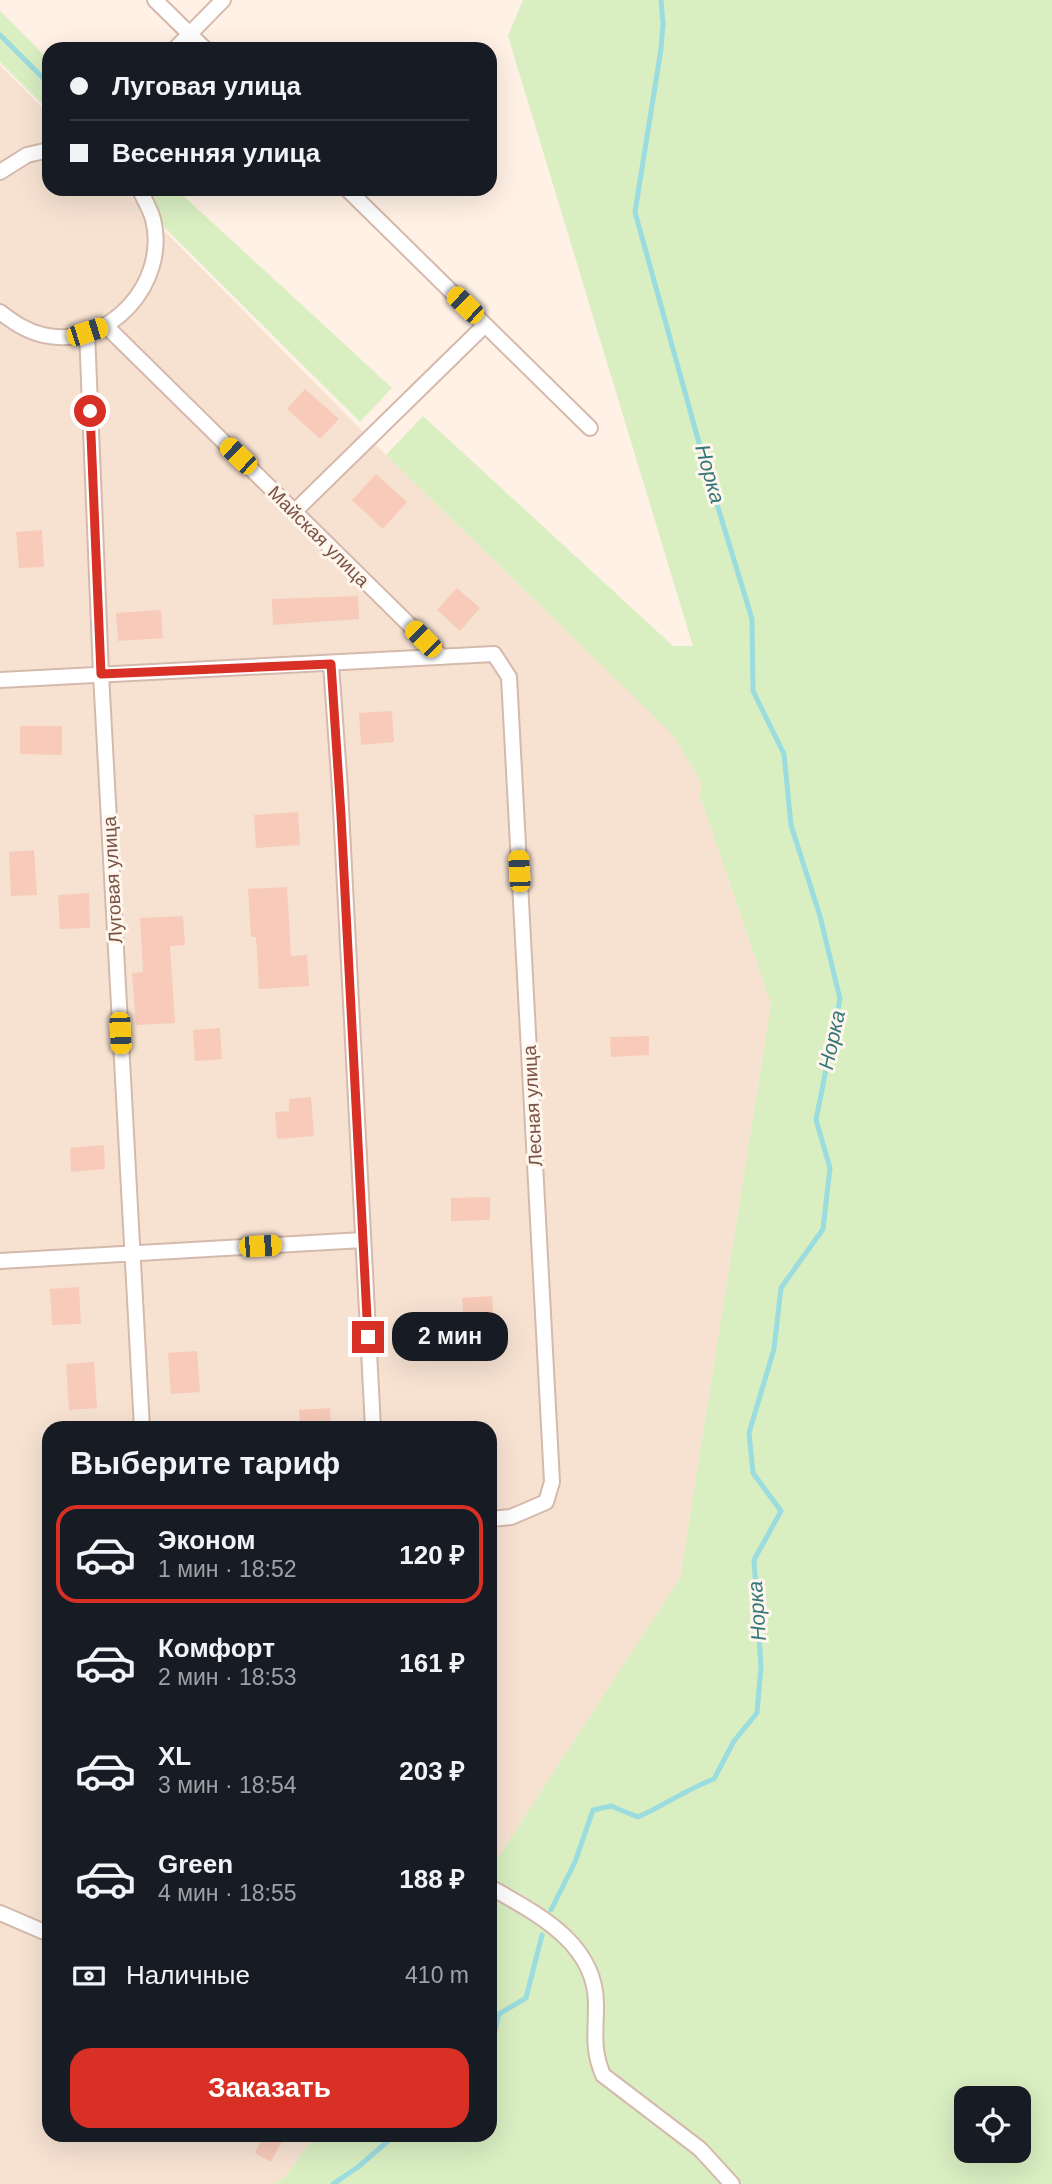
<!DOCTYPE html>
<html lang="ru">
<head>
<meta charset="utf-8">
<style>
  :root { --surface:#171b24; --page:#20242c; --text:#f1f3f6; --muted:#9ea1a6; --line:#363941; --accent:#d93025 }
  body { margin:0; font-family:Helvetica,sans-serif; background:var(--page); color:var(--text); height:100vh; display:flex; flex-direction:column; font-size:26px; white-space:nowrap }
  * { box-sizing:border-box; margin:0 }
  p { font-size:23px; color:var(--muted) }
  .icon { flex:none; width:38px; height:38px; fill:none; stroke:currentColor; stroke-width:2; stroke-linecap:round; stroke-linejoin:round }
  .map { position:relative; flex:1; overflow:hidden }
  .details { position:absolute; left:42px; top:1421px; width:455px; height:721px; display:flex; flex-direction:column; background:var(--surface); border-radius:21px; box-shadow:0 7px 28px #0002 }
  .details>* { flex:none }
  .hud { position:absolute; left:42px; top:42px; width:455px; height:154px; border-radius:21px; box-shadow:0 7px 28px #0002; display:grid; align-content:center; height:154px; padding:0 28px; background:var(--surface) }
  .controls { position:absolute; left:954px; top:2086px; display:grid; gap:14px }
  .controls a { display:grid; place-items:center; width:77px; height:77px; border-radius:14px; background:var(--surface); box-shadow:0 7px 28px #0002; font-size:35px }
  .end { position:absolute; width:32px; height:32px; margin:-16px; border:9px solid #d93025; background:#fff; box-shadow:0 0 0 4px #fff }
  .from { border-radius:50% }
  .bubble { position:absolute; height:49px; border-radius:21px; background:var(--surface); box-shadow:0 7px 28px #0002; font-size:23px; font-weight:700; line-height:49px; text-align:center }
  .car { position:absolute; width:21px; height:42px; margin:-21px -10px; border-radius:9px; box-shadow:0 0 5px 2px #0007; background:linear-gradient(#f5c518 24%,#345 0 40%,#f5c518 0 76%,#345 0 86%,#f5c518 0) }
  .hud b { display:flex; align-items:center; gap:24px; height:66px; font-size:26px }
  .hud b+b { border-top:2px solid var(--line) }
  .hud i { width:18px; height:18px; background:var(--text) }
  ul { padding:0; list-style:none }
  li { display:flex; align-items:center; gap:21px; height:98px; margin:0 14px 10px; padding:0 14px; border:4px solid transparent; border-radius:21px }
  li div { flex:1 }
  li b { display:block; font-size:26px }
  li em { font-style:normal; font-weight:700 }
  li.current { border-color:var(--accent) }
  li>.icon { width:63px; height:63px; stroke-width:1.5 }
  h2 { padding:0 28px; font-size:32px; line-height:84px }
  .pay { display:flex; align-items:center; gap:18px; height:77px; padding:0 28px; font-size:26px }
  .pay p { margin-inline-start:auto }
  .cta { display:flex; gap:14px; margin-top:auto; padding:14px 28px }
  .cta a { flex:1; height:80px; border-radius:21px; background:var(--accent); color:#fff; font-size:28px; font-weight:700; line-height:80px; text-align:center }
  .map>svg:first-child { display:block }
</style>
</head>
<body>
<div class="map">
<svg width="1052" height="2184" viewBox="0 0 1052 2184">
  <rect width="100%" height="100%" fill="#fff1e5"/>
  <path fill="#f7e2d2" d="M0,65l49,49v75h74l263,266 288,281 27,47 -1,13 71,208 -91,574 -190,292v-442h-441v707h266l-30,42 -12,7h-273z"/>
  <path fill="#d9eec1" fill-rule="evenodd" d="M523,0h529v2184h-779l12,-7 30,-42h175v-265l190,-292 91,-574 -71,-208 1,-13 -27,-47 -288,-281 37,-39 250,230h20l-185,-610zM966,2098h52v53h-52z
    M0,11l49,49v51l-49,-49z
    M148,189h28l216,199 -32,34 -195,-194z"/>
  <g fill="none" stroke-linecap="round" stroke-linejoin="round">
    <path stroke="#9bdcde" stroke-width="5" d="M0,35l49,49
      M551,1910l24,-48 18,-52 18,-4 27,11c27,-12 49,-28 76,-38l20,-38 23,-28 4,-46 -7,-107 27,-49 -28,-38 -4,-40 25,-84 7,-61 42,-59 7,-61 -14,-48 24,-121 -20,-83 -29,-91 -7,-71 -31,-63 -1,-72 -46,-151 -71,-256 26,-163 2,-25 -2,-24
      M490,2053l9,-39 27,-16 16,-63
      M333,2184l25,-17 37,-32"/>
  </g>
  <path fill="#f7cab9" d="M305,389l34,30 -19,20 -33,-30z
    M376,474l31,28 -24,27 -31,-29z
    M42,530l2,37 -25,1 -3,-36z
    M457,588l23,20 -20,23 -23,-21z
    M358,596l1,23 -86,6 -1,-26z
    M161,610l2,28 -45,3 -2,-28z
    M392,711l2,31 -33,3 -2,-32z
    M20,726h42v29l-42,-1z
    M298,812l2,33 -44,3 -2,-33z
    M34,850l3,45 -26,1 -2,-44z
    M287,887l4,69 16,-1 2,31 -50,3 -3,-52h-5l-3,-48z
    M89,893l1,35 -30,1 -2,-34z
    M183,916l2,29 -15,1 5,77 -39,2 -4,-52 11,-1 -3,-54z
    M220,1028l2,31 -27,2 -2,-31z
    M649,1036v19l-38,2 -1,-20z
    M311,1097l3,39 -37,3 -2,-27 14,-1v-12z
    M104,1145l1,24 -34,3 -1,-24z
    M490,1197v23l-39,1v-23z
    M79,1287l2,37 -29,1 -2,-36z
    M492,1296l2,37 -29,1 -3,-36z
    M197,1351l3,41 -29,2 -3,-41z
    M94,1362l3,46 -28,2 -3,-46z
    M330,1408l1,20h-31l-1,-18z
    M264,2135h21l-14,27 -16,-9z"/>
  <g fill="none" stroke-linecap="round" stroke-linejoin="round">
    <g stroke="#d5b9ac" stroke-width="18">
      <path id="street" d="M155,0l50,49
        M175,49l48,-49
        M0,172l27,-17 22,-5
        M347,189l243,239
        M0,312c13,10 26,19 43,23 66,15 126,-52 110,-116 -3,-10 -9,-21 -14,-30
        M106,326l336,331
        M87,332l14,342 41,754
        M294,512l191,-187
        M331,664l9,126 33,638
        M0,680l494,-26 15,23 43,805 -6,20 -35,15 -21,2
        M0,1261l363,-21
        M490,1887c47,27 107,56 106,119 0,27 -4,43 7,69l97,74 32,35
        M0,1913l49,21"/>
    </g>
    <use href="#street" stroke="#fff" stroke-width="14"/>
  </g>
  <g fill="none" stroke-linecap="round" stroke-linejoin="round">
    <path stroke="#d93025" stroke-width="9" d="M90,411l11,263 230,-10 10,151 27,522"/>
  </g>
  <g text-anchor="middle" stroke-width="6" stroke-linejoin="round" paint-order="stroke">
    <g font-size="19" fill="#7b5346" stroke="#fff6ed">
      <text transform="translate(319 536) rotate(45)" y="7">Майская улица</text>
      <text transform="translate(112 880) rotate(-93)" y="7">Луговая улица</text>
      <text transform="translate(532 1106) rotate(-93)" y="7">Лесная улица</text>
    </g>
    <g font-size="21" font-style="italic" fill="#35777a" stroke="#fff6ed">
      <text transform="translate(710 474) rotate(74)" y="7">Норка</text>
      <text transform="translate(832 1040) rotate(-78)" y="7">Норка</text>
      <text transform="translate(757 1611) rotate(-94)" y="7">Норка</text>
    </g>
  </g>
</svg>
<div class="controls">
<a><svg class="icon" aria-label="locate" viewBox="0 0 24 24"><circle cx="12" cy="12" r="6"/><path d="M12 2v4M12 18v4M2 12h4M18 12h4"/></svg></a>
</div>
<i class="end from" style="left:90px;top:411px"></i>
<i class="end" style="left:368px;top:1337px"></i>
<div class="bubble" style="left:392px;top:1312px;width:116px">2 мин</div>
<i class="car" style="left:465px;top:305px;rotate:314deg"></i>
<i class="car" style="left:87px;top:332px;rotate:72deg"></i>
<i class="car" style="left:238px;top:456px;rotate:314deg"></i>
<i class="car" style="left:423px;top:639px;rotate:315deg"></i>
<i class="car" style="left:519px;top:871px;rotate:357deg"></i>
<i class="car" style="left:120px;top:1033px;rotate:177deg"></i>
<i class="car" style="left:260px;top:1246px;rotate:86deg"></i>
<div class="hud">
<b><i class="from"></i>Луговая улица</b>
<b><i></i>Весенняя улица</b>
</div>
<section class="details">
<h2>Выберите тариф</h2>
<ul>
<li class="current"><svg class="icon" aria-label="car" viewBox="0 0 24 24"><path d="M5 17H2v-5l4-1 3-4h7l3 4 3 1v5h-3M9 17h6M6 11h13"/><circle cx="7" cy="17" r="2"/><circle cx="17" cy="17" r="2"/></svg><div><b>Эконом</b><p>1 мин · 18:52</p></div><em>120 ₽</em></li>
<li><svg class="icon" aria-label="car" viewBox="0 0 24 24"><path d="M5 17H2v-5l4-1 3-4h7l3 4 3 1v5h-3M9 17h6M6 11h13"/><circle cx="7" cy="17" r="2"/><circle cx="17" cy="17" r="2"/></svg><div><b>Комфорт</b><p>2 мин · 18:53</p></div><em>161 ₽</em></li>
<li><svg class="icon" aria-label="car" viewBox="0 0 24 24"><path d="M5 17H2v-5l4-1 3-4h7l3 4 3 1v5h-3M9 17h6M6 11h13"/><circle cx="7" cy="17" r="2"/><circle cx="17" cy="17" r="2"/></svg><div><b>XL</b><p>3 мин · 18:54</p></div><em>203 ₽</em></li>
<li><svg class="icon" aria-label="car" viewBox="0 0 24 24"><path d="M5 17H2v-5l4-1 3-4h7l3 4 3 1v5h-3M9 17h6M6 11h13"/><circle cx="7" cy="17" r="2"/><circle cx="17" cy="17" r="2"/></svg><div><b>Green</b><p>4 мин · 18:55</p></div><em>188 ₽</em></li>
</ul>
<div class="pay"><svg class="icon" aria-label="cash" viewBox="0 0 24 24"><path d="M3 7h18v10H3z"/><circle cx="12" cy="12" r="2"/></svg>Наличные<p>410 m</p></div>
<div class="cta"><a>Заказать</a></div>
</section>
</div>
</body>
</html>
